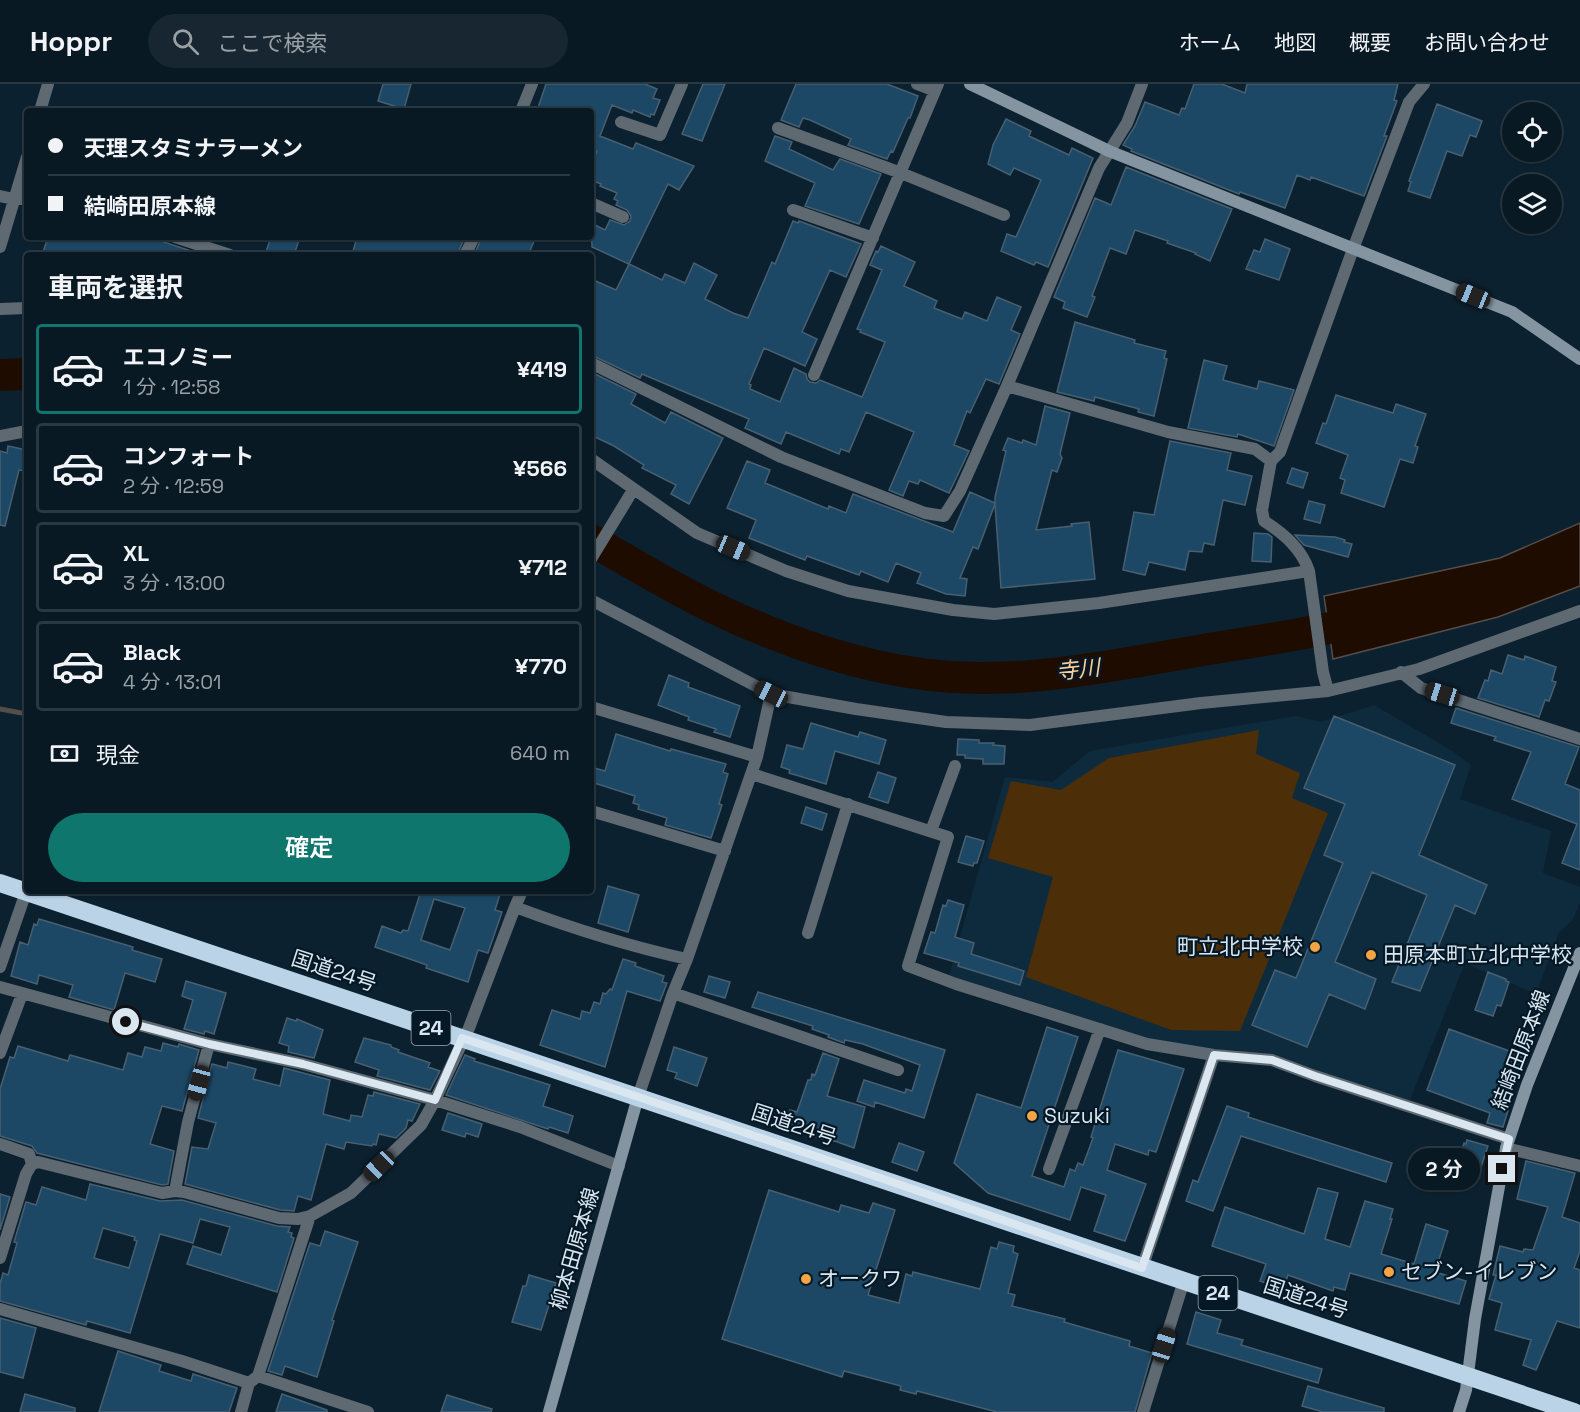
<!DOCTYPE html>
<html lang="ja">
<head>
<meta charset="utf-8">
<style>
  :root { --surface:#091923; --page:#172630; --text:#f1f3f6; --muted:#99a0a6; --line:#293841; --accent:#0f766e }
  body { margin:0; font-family:"Space Grotesk","Noto Sans JP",sans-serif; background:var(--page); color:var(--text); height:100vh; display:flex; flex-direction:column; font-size:22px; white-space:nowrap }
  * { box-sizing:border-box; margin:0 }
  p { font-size:20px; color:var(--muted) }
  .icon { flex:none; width:33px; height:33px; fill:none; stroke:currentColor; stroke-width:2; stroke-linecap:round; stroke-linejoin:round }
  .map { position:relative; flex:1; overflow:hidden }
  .sheet { position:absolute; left:24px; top:168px; width:570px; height:642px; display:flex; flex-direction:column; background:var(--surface); border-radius:6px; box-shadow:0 2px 4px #0004,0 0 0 2px var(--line) }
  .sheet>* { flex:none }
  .hud { position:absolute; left:24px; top:24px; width:570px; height:132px; border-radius:6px; box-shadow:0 2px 4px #0004,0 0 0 2px var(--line); display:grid; align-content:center; height:132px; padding:0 24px; background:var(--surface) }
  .controls { position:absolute; left:1502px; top:18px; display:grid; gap:12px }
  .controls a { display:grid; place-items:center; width:60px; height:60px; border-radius:50%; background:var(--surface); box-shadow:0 2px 4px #0004,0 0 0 2px var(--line); font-size:30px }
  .end { position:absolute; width:27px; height:27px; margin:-14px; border:8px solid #dae6f0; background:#111; box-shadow:0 0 0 3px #111 }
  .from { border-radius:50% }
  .bubble { position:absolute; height:42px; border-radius:21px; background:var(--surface); box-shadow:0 2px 4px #0004,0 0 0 2px var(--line); font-size:20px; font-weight:600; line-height:42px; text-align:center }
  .car { position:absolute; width:18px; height:36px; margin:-18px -9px; border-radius:8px; box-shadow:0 0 4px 2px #0007; background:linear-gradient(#222 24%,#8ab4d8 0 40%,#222 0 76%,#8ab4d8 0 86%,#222 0) }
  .hud b { display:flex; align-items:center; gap:21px; height:57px; font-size:22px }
  .hud b+b { border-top:2px solid var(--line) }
  .hud i { width:15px; height:15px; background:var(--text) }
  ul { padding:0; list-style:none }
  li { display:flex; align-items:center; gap:18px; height:90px; margin:0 12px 9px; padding:0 12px; border:3px solid var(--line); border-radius:6px }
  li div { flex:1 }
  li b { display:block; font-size:22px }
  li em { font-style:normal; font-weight:600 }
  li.current { border-color:var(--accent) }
  li>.icon { width:54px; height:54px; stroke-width:1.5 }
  h2 { padding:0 24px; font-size:27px; line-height:72px }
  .pay { display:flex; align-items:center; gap:15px; height:66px; padding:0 24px; font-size:22px }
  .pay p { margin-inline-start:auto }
  .cta { display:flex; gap:12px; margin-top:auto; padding:12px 24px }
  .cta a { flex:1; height:69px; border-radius:36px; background:var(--accent); color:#fff; font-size:24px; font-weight:600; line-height:69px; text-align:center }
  header { display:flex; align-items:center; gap:36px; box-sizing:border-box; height:84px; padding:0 30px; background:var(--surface); border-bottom:2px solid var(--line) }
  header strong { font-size:28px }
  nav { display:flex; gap:33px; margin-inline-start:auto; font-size:21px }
  .search { width:420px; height:54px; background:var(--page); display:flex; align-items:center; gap:15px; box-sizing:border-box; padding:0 21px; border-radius:33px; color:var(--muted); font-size:22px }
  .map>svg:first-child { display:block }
</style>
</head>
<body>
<header>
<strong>Hoppr</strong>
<div class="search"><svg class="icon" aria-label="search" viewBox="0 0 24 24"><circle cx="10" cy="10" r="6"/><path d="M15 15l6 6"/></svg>ここで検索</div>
<nav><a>ホーム</a><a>地図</a><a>概要</a><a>お問い合わせ</a></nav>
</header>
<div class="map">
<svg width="1580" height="1328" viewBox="0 0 1580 1328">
  <rect width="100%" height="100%" fill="#0c212f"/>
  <path fill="#0e2b3d" d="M1374,621l80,47 17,13 -11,34 91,32 -8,42 37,14v16l-8,18 -13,11 -23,62 -71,-31 -56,139 -105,-33 -69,-19 -68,-5 -135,-44 -83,-25 56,-199 48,5 37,-31 206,-35 25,6z"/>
  <path fill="#4c2e09" d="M1259,646l-3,24 44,19 -8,25 36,15 -88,218 -69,-1 -145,-53 27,-100 -65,-19 23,-77 50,9 48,-32z"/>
  <path fill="#1e0c00" stroke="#564d48" stroke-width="1.5" d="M1580,439v63l-82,31 -165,42 -9,-63 176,-38z"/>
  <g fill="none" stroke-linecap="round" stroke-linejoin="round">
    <path stroke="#564d48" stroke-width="5" d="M0,625l27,5"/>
    <path stroke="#1e0c00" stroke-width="32" d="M0,291l27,-1
      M591,456c41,23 81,48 123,68 84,40 176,71 270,70 68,0 136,-14 202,-25 60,-11 125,-18 183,-35"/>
  </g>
  <path fill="#1c4866" stroke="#485f70" stroke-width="1.5" fill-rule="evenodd" d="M383,0h28l-7,25 -26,-8z
    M546,0h99l12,5 -4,9 7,2 -6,15 -3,-1 -1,3 -17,-7 -1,3 -20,-8 -12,31 33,13 3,-6 58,23 -15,24 -11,-6 -39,80 33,16 3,-6 20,9 9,-20 23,12 -12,24 28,14 15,5 24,-56 3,2 18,-43 5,2 1,-2 62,23 -15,33 -16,-7 -28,62 15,7 -12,27 -41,-18 -15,36 2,1 -1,4 30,13 14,-34 12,6 1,5 3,3 6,1 4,-3 42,17 23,-55 -25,-10 1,-2 -4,-1 25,-59 -12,-5 6,-14 2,1 3,-6 34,16 -11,24 33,15 -3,7 28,11 3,-7 22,9 10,-24 24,10 -10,23 9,4 -21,50 -13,-5 -16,34 -3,-2 -13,34 15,6 -20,42 -29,-13 -2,4 -9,-3 -6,15 -14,-6 25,-58 -48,-20 -17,40 -8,-3 -2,5 -53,-22 -5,12 -36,-16 4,-9 -107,-45 -2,4 -49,-23v-76l25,11 13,-26 -37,-17 -1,-24 14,7 5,-10 14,5 6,-4 1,-5 -4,-6 -11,-5 2,-4 -4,-2 3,-6 -17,-7 1,-2 -10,-4v-14l6,-15 -2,-1 -4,6v-45h-54z
    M703,0h22l-23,57 -20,-7z
    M796,0h91l31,12 -8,22h-2l-15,34 -2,-1 -4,8 -39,-14 3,-6 -41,-19 -7,-2 -4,9 -18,-7z
    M1194,0h28l23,9 2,-9h151l-4,16 3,1 -13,35h3l-23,60 -53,-19 -1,3 -13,-5 -12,33 -45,-16 -1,2 -108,-43 1,-2 -9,-4 12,-19 10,-24 34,13 3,-7 3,1z
    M1437,20l45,17 -6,16 -6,-2 -8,21 -15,-5 -17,47 -22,-7 3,-9 -2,-1z
    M1006,35l25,12 -2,5 40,19 3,-7 21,10 -45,109 -12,-5 -2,3 -33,-14 6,-17 9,3 25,-57 -27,-12 -4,7 -22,-11 5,-19z
    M775,52l17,6 -3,7 44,21 7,-11 41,15 -22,50 -54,-18 10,-23 -50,-22z
    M1126,83l106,42 -22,52 -15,-7 1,-1 -29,-10 1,-2 -33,-11 -9,24 -16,-6 -18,48 3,1 -8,20 -24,-9 2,-6 -11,-5 41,-99 16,7z
    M48,153h101l45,15v3h-152z
    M271,153h29l-6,18h-29z
    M357,153h108l-8,18h-105z
    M482,153h54l-8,18h-54z
    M1265,155l25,10 -11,31 -33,-11 8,-19 6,2z
    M1075,238l60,18 -1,3 32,8 -2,7 3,1 -13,57 -16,-4 1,-3 -44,-12 -1,4 -37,-9z
    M1204,276l23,6 -4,14 34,9 2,-8 35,9 -20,56 -36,-12 -1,3 -49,-9z
    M591,288l45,22 -5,10 34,19 6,-11 52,26 -34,66 -18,-10 5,-9 -34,-17 2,-3 -30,-19 -23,-11z
    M1336,311l57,18 3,-9 30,10 -11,32 3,1 -5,16 -13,-4 -16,48 -43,-14 4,-13 -5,-2 8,-23 -32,-12 7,-20 3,1z
    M1045,322l25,7 -10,41 2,4 -5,14 -5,-2 -16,60 36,-4 -1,-2 18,-2 6,57 -94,9 -6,-84 -17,45 -5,-2 -13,31 7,1 -2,17 -19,-2 -29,-11 4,-10 -25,-10 -8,19 -27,-11 -2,4 -52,-19 -2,4 -56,-22 7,-18 -29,-12 20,-47 23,9 -5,13 63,26 1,-3 17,7 7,-19 100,38 17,-40 25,11v-6l11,-46 -3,-1 5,-12 14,5 1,-3 13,5z
    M1170,357l61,12 -4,17 25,6 -7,29 -22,-5 -9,45 -10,-2 -2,9 -13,-1 -4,19 -36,-8 -4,13 -22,-5 11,-58 20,3z
    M8,362l19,4v21l-8,-1 -14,56 -5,-1v-74l7,2z
    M1292,384l16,5 -5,15 -16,-5z
    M1309,417l16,4 -5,18 -16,-4z
    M1254,449l14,1 4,3 -1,25 -19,-1z
    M1295,451l40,2 10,3 -1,2 8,2 -4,13 -44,-12z
    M1508,571l16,5 1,-4 31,11 -4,14 4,1 -7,19 -4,-1 -6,17 -61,-19 7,-18 3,1 3,-11 11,4z
    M669,591l20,8 -1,4 52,19 -10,31 -16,-5 2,-3 -28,-9 1,-3 -31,-12z
    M1456,624l123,39 -14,37 15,6v80l-18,-7 15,-39 -65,-25 19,-47 -37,-12 2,-3 -45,-14z
    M1334,632l121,49 -36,90 68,30 -12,29 -20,-9 -35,86 -28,-9 35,-87 -55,-23 -37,90 41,17 -11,30 -36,-15 -22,53 -55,-22 23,-55 21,8 47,-115 -19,-8 21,-51 -41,-16z
    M811,639l47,14 2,-5 26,8 -7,24 -44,-13 -9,33 -37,-11 1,-3 -9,-3 6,-22 16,4z
    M616,650l54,17 1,-2 55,15 -3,8 5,2 -9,30 3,1 -11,33 -46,-13 2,-7 -29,-9 1,-4 -6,-2 2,-7 -44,-14v-15l14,4z
    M958,655l21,1v3h15l-1,2 12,1 -1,18h-21v-5l-18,-1v-3h-8z
    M878,688l18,6 -8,25 -19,-6z
    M806,723l21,7 -5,16 -21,-7z
    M966,752l18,5 -7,22h-3l-1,3 -15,-4z
    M608,802l31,9 -11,37 -30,-9z
    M421,807h80l-6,19 7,2 -14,41 -10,-3 -10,32 -42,-14 1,-3 -52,-18 7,-21 19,7 2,-3 5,1zM434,815l31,9 -15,42 -29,-10z
    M948,816l16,5 -9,32 19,6 -3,11 53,17 -4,14 -62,-19 1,-3 -35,-10 7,-21 4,1 8,-28 3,1z
    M39,835l94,28 -1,3 30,9 -7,23 -30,-9 -11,37 -45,-13 4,-12 -34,-10 -2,9 -26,-8 9,-34 8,3 6,-21 3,1z
    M623,875l13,4 -1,3 29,10 -2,6 5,1 -7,18 -33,-10 -22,76 -65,-22 12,-35 28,9 2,-8 8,2 4,-11 6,2 3,-11 3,1 4,-5 2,1z
    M1488,888l18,7v2l3,1 -8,24 -4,-1 -4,11 -18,-6z
    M709,892l21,6 -5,16 -21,-6z
    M186,897l40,12 -12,41 -9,-3 -1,3 -20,-5 9,-29 -11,-4z
    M758,908l187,58 -21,68 -49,-16 -1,5 -17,-6 7,-21 41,13 1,-4 6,2 8,-26 -57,-21 -18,-4 -1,3 -16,-6 1,-2 -17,-6 1,-3 -61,-19z
    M287,934l9,3 1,-2 26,11 -9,28 -26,-6 1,-6 -10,-3z
    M1047,943l31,10 -46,139 32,11 6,-18 5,2 3,-8 5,2 10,-27 -2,-1 27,-87 66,19 -28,83 -7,-2 -1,5 -33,-11 -8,26 39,14 -21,57 -31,-10 12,-36 -25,-8 -11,33 -82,-27 -34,-30 23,-69 44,14z
    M1449,945l74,27 -14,37 4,1 -10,33 -16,-4 3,-10 -63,-23z
    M364,954l27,7v2l8,3 -1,2 32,11 -2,4 12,4 -10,19 -53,-14 2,-6 -24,-8z
    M163,959l15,4 1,-3 20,6 -17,61 -20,-5 -12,38 24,7 -6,33 -6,1 -125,-32 -5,-7 -32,-10v-47l10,-32 4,1 4,-12 50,15 2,-6 53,15 5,-17 14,4 3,-10 16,4z
    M674,963l33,11 -10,28 -22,-8 2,-5 -10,-3z
    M823,969l16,6 -12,37 38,11 -11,41 -22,-8 -1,3 -47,-18 6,-15 7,2 11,-32h3l1,-6 3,1z
    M465,971l10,4 -1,2 76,24 -7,21 30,10 -5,17 -19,-6 -1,2 -102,-34z
    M228,978l28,7 -3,10 27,7 4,-18 46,12 -7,34 27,7 1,-6 11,2 6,-22 5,1 1,-4 46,12 -8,17 -4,-1 -2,8 -10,10 -17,-4 -3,11 -3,-1 -1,2 -26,-4 -2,7 -18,-5 -15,56 -13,-4 -4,15 -14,-1 -95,-26 7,-37 16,2 8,-26 -18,-5 14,-54 15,4z
    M1227,1022l22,7 -1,4 144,46 -6,19 -145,-46 -28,75 -27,-10 7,-21 5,2z
    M448,1029l34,11 -4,13 -12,-4 -1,4 -23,-7z
    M1467,1056l21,6 -10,30 -22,-6 8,-27 2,1z
    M899,1059l25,9 -7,19 -25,-9z
    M1526,1077l49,12 -13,44 18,6v28l-6,17 6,2v58l-23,-7 -21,49 -13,-5 8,-25 -36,-10 7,-27 -13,-4 7,-24h-3l7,-29 23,6 1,-3 9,1 15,-43 -31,-8z
    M90,1100l70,17 22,-1 95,26 13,1 -2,5 4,1 -1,4 3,1 -17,54 -90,-28 6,-18 28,9 9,-28 -30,-8 -7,24 -33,-9 -30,99 -43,-12 -1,4 -86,-24v-17l3,-11 5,2 9,-32 -3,-1 12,-40 10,3 6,-18 44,13zM103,1144l32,9 -1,3 3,1 -8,27 -35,-10z
    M1318,1104l20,5 -13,46 25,8 15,-46 28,8 -3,10h2l-11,35 33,10 12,-40 22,7 -13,41 31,9 -7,23 -109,-31 -5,17 -11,-3 -1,4 -45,-16 -5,14 -23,-8 6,-17 -54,-18 13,-39 79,27z
    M769,1106l70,22 2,-7 28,8 4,-10 22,7 -27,85 31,8 7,-29 6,2 1,-4 67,17 11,-42 6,2 2,-7 15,4 -1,6 5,2 -10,39 7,2 -3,11 53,13 -1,3 66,19 -1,5 23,7 -17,59h-138l-80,-21 -1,3 -16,-4 1,-4 -57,-15 -2,6 -120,-38z
    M0,1110l10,3 -10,33z
    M325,1147l33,11 -26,78 2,1 -17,56 -32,-11 -3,9 -14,-4 42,-128 10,3z
    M529,1191l27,8 -15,47 -29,-8 11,-36h3z
    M1196,1228l25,8 -4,13 26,7 -2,5 81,24 -4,14 -131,-39z
    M0,1234l36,10 -13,50 -23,-6z
    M118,1267l43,14 -2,6 32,10 2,-7 44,14 -8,24h-130z
    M1308,1302l76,22v4h-61l-21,-6z
    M25,1310l50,14v4h-55z
    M282,1310l45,16v2h-51z
    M447,1311l45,14 -1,3h-50z"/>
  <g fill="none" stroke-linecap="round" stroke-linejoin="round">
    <path stroke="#5f6971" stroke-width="12" d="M917,0l18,7
      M40,27l8,-27
      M521,27l11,-27
      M621,38l39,13 22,-51
      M778,44l123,45 103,42
      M0,112l14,3h13
      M591,119l32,14
      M793,126l80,28
      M175,153l55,18
      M0,163l27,-90
      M465,171l9,-18
      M0,225l27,-1
      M591,279l190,94 144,56 19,3 16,-25 47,-105 92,-218 28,-45 15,-39
      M814,291l124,-291
      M1007,302l161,46 87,17 16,12 -9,49 2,11c20,13 37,27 45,50l14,101 5,19
      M0,352l27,-5
      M591,375l106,74 89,38 62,20 105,19 41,4 105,-11 210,-32
      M1271,377l9,-9 73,-203 56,-147 15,-18
      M591,475l42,-69
      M591,516l180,94 85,15 90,13 84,3 171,-22 127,-12 91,-22 161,-58
      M1401,588l20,16 159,51
      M591,623l166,50
      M752,690l196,63 -40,129 48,18 191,60 67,11 58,5 43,16 194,63
      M591,727l134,40
      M931,747l24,-65
      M515,823l7,-16
      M808,849l40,-129
      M0,883l26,-75
      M0,903l209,57 94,20 132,36 85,27 99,39
      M673,909l225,77
      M0,969l22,-59
      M638,1013l35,-104 14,-34 70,-202 14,-63
      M0,1060l29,10 3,10
      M1506,1064l74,18
      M1049,1085l51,-140
      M175,1107l13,-69 21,-78
      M0,1174l26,-84 6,-10 6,-2 124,31 13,-2 9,1 95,26 19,1 12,-3 41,-23 70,-68 14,-25 34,-72 46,-121c56,21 113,39 172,52
      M1142,1184l72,-213
      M0,1225l182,52 67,22
      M258,1292l110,36
      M241,1328l8,-29 9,-7 52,-160
      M1143,1328l38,-122 5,-8"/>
    <path stroke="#8494a0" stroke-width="12" d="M970,0l139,67 403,161 68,47
      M549,1328l89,-315
      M1459,1328l7,-22 9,-71 31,-171 21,-63 53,-132"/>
    <path stroke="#bad3e7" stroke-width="18" d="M0,799l1574,529"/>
  </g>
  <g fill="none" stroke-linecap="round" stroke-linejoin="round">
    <path stroke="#dae6f0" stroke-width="8" d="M126,938l83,22 94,20 132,36 27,-62 401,134 279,96 72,-213 58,5 43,16 194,63 -7,30"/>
  </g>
  <g fill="#f4a444" stroke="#041825" stroke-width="2">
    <circle cx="1315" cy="863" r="6"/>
    <circle cx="1371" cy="871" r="6"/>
    <circle cx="1032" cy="1032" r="6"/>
    <circle cx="1389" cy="1188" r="6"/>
    <circle cx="806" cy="1195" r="6"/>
  </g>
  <g text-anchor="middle" stroke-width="4.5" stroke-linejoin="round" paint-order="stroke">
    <g fill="#041825" stroke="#9aa8b3" stroke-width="1.5">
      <rect x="411.5" y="927" width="39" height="34" rx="4.5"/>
      <rect x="1198.5" y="1192" width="39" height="34" rx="4.5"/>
    </g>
    <g font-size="20" font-weight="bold" fill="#dae6f0">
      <text x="431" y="951">24</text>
      <text x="1218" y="1216">24</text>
    </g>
    <g font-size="21" fill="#dae6f0" stroke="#041825" text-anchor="start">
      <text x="1303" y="870" text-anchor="end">町立北中学校</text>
      <text x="1383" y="878">田原本町立北中学校</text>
      <text x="1044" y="1039">Suzuki</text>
      <text x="1401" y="1195">セブン-イレブン</text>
      <text x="818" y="1202">オークワ</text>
    </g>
    <g font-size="21" fill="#dae6f0" stroke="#041825">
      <text transform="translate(334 887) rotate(18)" y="7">国道24号</text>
      <text transform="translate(1521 966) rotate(-69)" y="7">結崎田原本線</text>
      <text transform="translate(794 1041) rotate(18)" y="7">国道24号</text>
      <text transform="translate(575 1165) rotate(-74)" y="7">柳本田原本線</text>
      <text transform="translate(1306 1214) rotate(18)" y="7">国道24号</text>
    </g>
    <g font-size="22" font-style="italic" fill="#fecc98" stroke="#041825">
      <text transform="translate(1078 585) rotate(-6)" y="8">寺川</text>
    </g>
  </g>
</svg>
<div class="controls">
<a><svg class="icon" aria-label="locate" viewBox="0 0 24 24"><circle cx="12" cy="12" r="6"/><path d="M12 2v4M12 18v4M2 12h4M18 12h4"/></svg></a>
<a><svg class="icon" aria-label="layers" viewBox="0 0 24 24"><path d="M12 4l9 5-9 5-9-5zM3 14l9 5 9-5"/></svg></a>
</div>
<i class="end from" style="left:126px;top:938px"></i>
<i class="end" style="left:1502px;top:1085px"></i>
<div class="bubble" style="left:1408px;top:1064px;width:72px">2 分</div>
<i class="car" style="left:1473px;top:212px;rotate:292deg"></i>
<i class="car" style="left:733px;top:464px;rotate:113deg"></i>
<i class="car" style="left:771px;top:610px;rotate:297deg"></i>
<i class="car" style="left:1442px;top:610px;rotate:287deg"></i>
<i class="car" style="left:199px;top:999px;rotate:195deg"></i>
<i class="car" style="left:379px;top:1082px;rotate:226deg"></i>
<i class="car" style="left:1164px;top:1261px;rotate:17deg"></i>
<div class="hud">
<b><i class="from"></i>天理スタミナラーメン</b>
<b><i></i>結崎田原本線</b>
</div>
<section class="sheet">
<h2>車両を選択</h2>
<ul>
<li class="current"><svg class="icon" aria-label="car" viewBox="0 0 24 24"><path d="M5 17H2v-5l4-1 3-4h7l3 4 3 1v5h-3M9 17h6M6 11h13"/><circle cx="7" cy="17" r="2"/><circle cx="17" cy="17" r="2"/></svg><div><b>エコノミー</b><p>1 分 · 12:58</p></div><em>¥419</em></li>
<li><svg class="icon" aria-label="car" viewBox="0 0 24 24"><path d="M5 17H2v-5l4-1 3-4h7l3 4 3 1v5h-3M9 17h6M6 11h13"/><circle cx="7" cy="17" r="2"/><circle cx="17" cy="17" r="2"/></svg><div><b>コンフォート</b><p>2 分 · 12:59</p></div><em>¥566</em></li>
<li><svg class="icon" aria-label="car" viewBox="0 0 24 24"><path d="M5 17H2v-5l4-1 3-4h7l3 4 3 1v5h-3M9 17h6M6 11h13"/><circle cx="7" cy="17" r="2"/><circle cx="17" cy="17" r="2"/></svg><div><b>XL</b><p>3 分 · 13:00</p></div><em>¥712</em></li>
<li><svg class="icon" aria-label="car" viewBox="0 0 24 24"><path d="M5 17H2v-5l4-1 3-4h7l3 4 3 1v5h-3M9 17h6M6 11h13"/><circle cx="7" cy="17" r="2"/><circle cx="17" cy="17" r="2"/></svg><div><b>Black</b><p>4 分 · 13:01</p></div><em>¥770</em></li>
</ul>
<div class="pay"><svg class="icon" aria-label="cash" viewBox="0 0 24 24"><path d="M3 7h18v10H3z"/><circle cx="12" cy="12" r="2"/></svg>現金<p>640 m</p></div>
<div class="cta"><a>確定</a></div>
</section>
</div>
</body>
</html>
